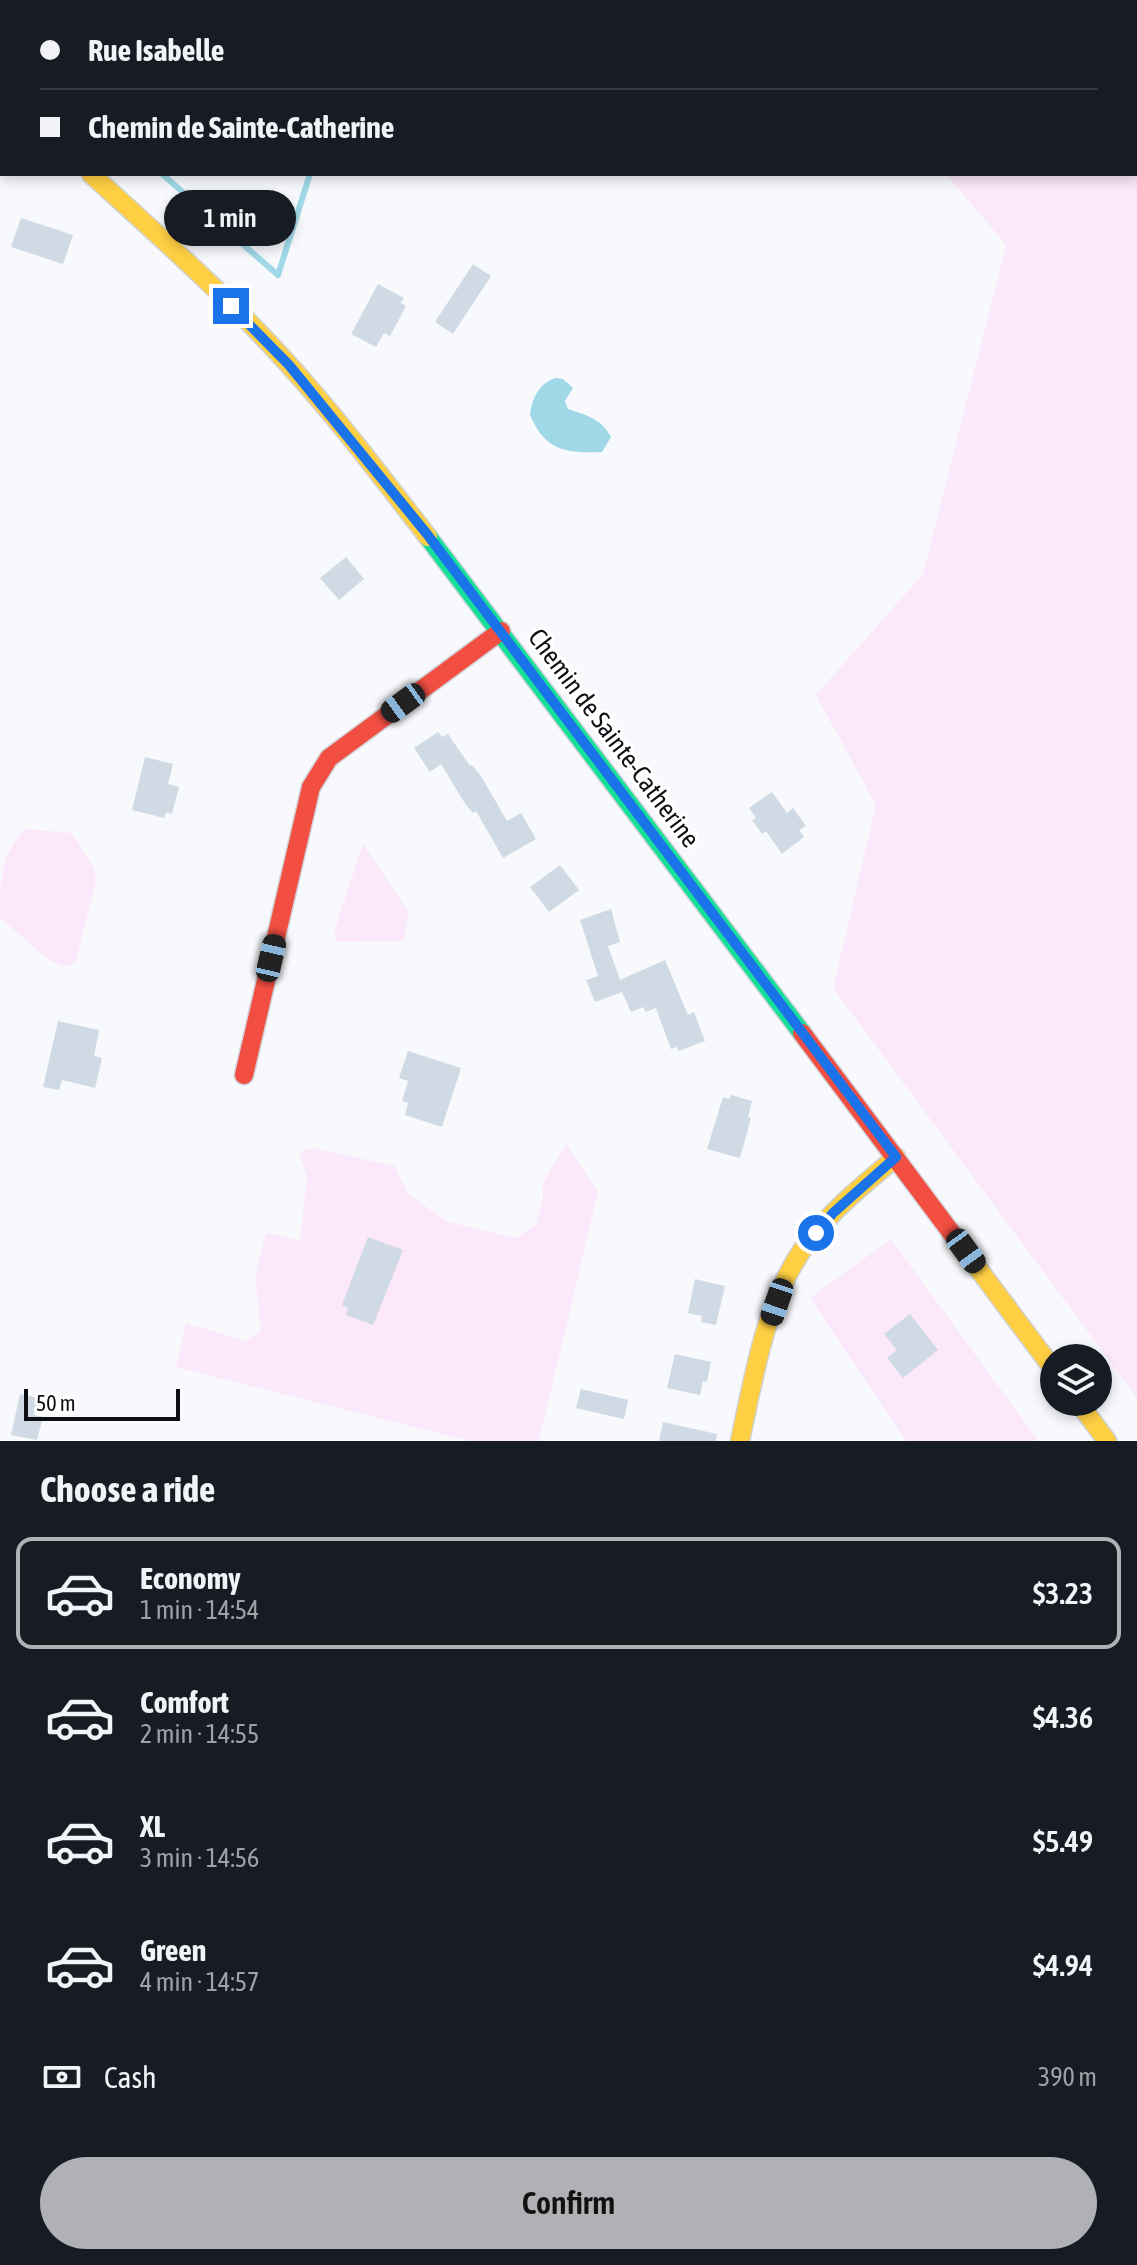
<!DOCTYPE html>
<html lang="en">
<head>
<meta charset="utf-8">
<style>
  :root { --surface:#171b24; --page:#242831; --text:#f1f3f6; --muted:#9ea1a6; --line:#363941; --accent:#b0b1b5 }
  body { margin:0; font-family:"Asap Condensed",sans-serif; background:var(--page); color:var(--text); height:100vh; display:flex; flex-direction:column; font-size:30px; white-space:nowrap }
  * { box-sizing:border-box; margin:0 }
  p { font-size:26px; color:var(--muted) }
  .icon { flex:none; width:44px; height:44px; fill:none; stroke:currentColor; stroke-width:2; stroke-linecap:round; stroke-linejoin:round }
  .map { position:relative; height:1441px; overflow:hidden }
  .side { display:flex; flex-direction:column; background:var(--surface); flex:1 }
  .side>* { flex:none }
  .banner { position:absolute; left:0px; top:0px; width:1138px; height:176px; box-shadow:0 4px 12px #0003; display:grid; align-content:center; height:176px; padding:0 40px; background:var(--surface) }
  .controls { position:absolute; left:1040px; top:1344px; display:grid; gap:16px }
  .controls a { display:grid; place-items:center; width:72px; height:72px; border-radius:50%; background:var(--surface); box-shadow:0 4px 12px #0003; font-size:40px }
  .scale { position:absolute; left:24px; bottom:20px; width:156px; box-sizing:border-box; padding-left:8px; border:4px solid #0e0f14; border-top:0; font-size:22px; line-height:28px; white-space:nowrap; color:#0e0f14; -webkit-text-stroke:6px #fff; paint-order:stroke }
  .end { position:absolute; width:36px; height:36px; margin:-18px; border:10px solid #1a73e8; background:#fff; box-shadow:0 0 0 4px #fff }
  .from { border-radius:50% }
  .bubble { position:absolute; height:56px; border-radius:28px; background:var(--surface); box-shadow:0 4px 12px #0003; font-size:26px; font-weight:600; line-height:56px; text-align:center }
  .car { position:absolute; width:24px; height:48px; margin:-24px -12px; border-radius:10px; box-shadow:0 0 6px 2px #0007; background:linear-gradient(#222 24%,#8ab4d8 0 40%,#222 0 76%,#8ab4d8 0 86%,#222 0) }
  .banner b { display:flex; align-items:center; gap:28px; height:76px; font-size:30px }
  .banner b+b { border-top:2px solid var(--line) }
  .banner i { width:20px; height:20px; background:var(--text) }
  ul { padding:0; list-style:none }
  li { display:flex; align-items:center; gap:24px; height:112px; margin:0 16px 12px; padding:0 24px; border:4px solid transparent; border-radius:16px }
  li div { flex:1 }
  li b { display:block; font-size:30px }
  li em { font-style:normal; font-weight:600 }
  li.active { border-color:var(--accent) }
  li>.icon { width:72px; height:72px; stroke-width:1.5 }
  h2 { padding:0 40px; font-size:36px; line-height:96px }
  .pay { display:flex; align-items:center; gap:20px; height:88px; padding:0 40px; font-size:30px }
  .pay p { margin-inline-start:auto }
  .action { display:flex; gap:16px; margin-top:auto; padding:16px 40px }
  .action a { flex:1; height:92px; border-radius:48px; background:var(--accent); color:#111; font-size:32px; font-weight:600; line-height:92px; text-align:center }
  .map>svg:first-child { display:block }
</style>
</head>
<body>
<div class="map">
<svg width="1137" height="1441" viewBox="0 0 1137 1441">
  <rect width="100%" height="100%" fill="#f8f9fc"/>
  <path fill="#fbe8fb" d="M0,0h143l-141,2v77z
    M655,0h482v1398l-304,-410 43,-183 -60,-110 107,-121 83,-329 -60,-71h190v-172h-482z
    M25,829l47,4 22,35 2,14 -20,79 -9,6 -17,-6 -50,-43c0,-37 0,-62 25,-89z
    M363,844l46,69 -6,28 -67,1 -2,-10z
    M566,1144l32,48 -59,249h-69l-294,-74 10,-44 60,18 15,-10 -6,-53 11,-45 34,7 7,-63 -8,-25 15,-4 80,18 15,29 39,27 68,16 20,-13 7,-26 -1,-15z
    M891,1239l146,200 -3,2h-128l-96,-143z"/>
  <path fill="#a0d8e8" d="M556,378l7,1 10,9 -8,13 3,8c18,6 34,10 43,28l-9,15c-36,1 -56,0 -72,-37 2,-17 9,-32 26,-37z"/>
  <g fill="none" stroke-linecap="round" stroke-linejoin="round">
    <path stroke="#a0d8e8" stroke-width="6" d="M421,2l3,-2
      M0,48l2,2
      M162,174l116,101 32,-101"/>
  </g>
  <path fill="#cfdae4" d="M21,218l52,17 -10,29 -52,-17z
    M473,264l18,12 -38,58 -18,-12z
    M378,284l26,14 -3,5 5,3 -16,30 -6,-3 -8,14 -25,-13z
    M346,557l18,22 -25,21 -19,-22z
    M438,732l4,5 6,-3 22,32 2,-1 9,11 26,45 14,-8 15,26 -33,19 -27,-47 -3,2 -9,-11 -23,-38 -11,8 -16,-24z
    M145,757l28,7 -5,20 11,3 -7,27 -6,-2 -2,6 -32,-8z
    M772,792l15,21 6,-5 13,18 -7,4 5,7 -22,17 -16,-23 -4,3 -10,-14 4,-2 -7,-10z
    M560,865l19,25 -30,22 -19,-25z
    M611,909l9,33 -12,4 12,34 45,-20 23,55 6,-3 11,29 -26,10 -2,-4 -6,2 -15,-41 -10,4 -3,-5 -12,5 -9,-20 -27,10 -9,-22 12,-4 -18,-56z
    M58,1021l41,9 -5,26 8,2 -7,30 -33,-8 -3,10 -16,-3z
    M408,1051l53,17 -19,59 -37,-12 3,-12 -6,-2 6,-20 -9,-3z
    M731,1095l21,6 -4,16 3,1 -11,40 -33,-9 16,-52 6,2z
    M368,1237l35,13 -30,75 -27,-10 2,-7 -6,-3z
    M695,1279l30,7 -9,39 -15,-3 1,-6 -14,-3z
    M910,1314l28,36 -35,28 -16,-20 10,-8 -13,-16z
    M675,1354l36,8 -4,20 -4,-1 -3,14 -33,-7z
    M581,1389l47,11 -4,19 -48,-11z
    M20,1394l18,4 -4,17 9,2 -6,23 -26,-5z
    M663,1422l54,12 -1,7h-57z"/>
  <g fill="none" stroke-linecap="round" stroke-linejoin="round">
    <g stroke="#d1d2d7" stroke-width="21">
      <path id="fast" d="M0,99l2,2
        M428,537l374,496"/>
    </g>
    <g stroke="#d1d2d7" stroke-width="21">
      <path id="slow" d="M91,174c68,62 137,123 198,191 50,55 94,114 139,172
        M968,1255l86,115
        M1078,1402l29,39
        M740,1441c15,-69 26,-146 71,-203 24,-31 55,-55 85,-81"/>
    </g>
    <g stroke="#d1d2d7" stroke-width="21">
      <path id="jam" d="M802,1033l166,222
        M244,1075l67,-288 18,-29 172,-127"/>
    </g>
    <use href="#fast" stroke="#16e098" stroke-width="18"/>
    <use href="#slow" stroke="#ffcf43" stroke-width="18"/>
    <use href="#jam" stroke="#f24e42" stroke-width="18"/>
  </g>
  <g fill="none" stroke-linecap="round" stroke-linejoin="round">
    <path stroke="#1a73e8" stroke-width="10" d="M231,306l58,59 138,169 469,623 -63,56 -17,20"/>
  </g>
  <g text-anchor="middle" stroke-width="6" stroke-linejoin="round" paint-order="stroke">
    <g font-size="26" fill="#0e0f14" stroke="#fff">
      <text transform="translate(614 738) rotate(53)" y="9">Chemin de Sainte-Catherine</text>
    </g>
  </g>
</svg>
<div class="controls">
<a><svg class="icon" aria-label="layers" viewBox="0 0 24 24"><path d="M12 4l9 5-9 5-9-5zM3 14l9 5 9-5"/></svg></a>
</div>
<div class="scale">50 m</div>
<i class="end from" style="left:816px;top:1233px"></i>
<i class="end" style="left:231px;top:306px"></i>
<div class="bubble" style="left:164px;top:190px;width:132px">1 min</div>
<i class="car" style="left:403px;top:703px;rotate:234deg"></i>
<i class="car" style="left:271px;top:958px;rotate:13deg"></i>
<i class="car" style="left:966px;top:1251px;rotate:144deg"></i>
<i class="car" style="left:777px;top:1302px;rotate:199deg"></i>
<div class="banner">
<b><i class="from"></i>Rue Isabelle</b>
<b><i></i>Chemin de Sainte-Catherine</b>
</div>
</div>
<section class="side">
<h2>Choose a ride</h2>
<ul>
<li class="active"><svg class="icon" aria-label="car" viewBox="0 0 24 24"><path d="M5 17H2v-5l4-1 3-4h7l3 4 3 1v5h-3M9 17h6M6 11h13"/><circle cx="7" cy="17" r="2"/><circle cx="17" cy="17" r="2"/></svg><div><b>Economy</b><p>1 min · 14:54</p></div><em>$3.23</em></li>
<li><svg class="icon" aria-label="car" viewBox="0 0 24 24"><path d="M5 17H2v-5l4-1 3-4h7l3 4 3 1v5h-3M9 17h6M6 11h13"/><circle cx="7" cy="17" r="2"/><circle cx="17" cy="17" r="2"/></svg><div><b>Comfort</b><p>2 min · 14:55</p></div><em>$4.36</em></li>
<li><svg class="icon" aria-label="car" viewBox="0 0 24 24"><path d="M5 17H2v-5l4-1 3-4h7l3 4 3 1v5h-3M9 17h6M6 11h13"/><circle cx="7" cy="17" r="2"/><circle cx="17" cy="17" r="2"/></svg><div><b>XL</b><p>3 min · 14:56</p></div><em>$5.49</em></li>
<li><svg class="icon" aria-label="car" viewBox="0 0 24 24"><path d="M5 17H2v-5l4-1 3-4h7l3 4 3 1v5h-3M9 17h6M6 11h13"/><circle cx="7" cy="17" r="2"/><circle cx="17" cy="17" r="2"/></svg><div><b>Green</b><p>4 min · 14:57</p></div><em>$4.94</em></li>
</ul>
<div class="pay"><svg class="icon" aria-label="cash" viewBox="0 0 24 24"><path d="M3 7h18v10H3z"/><circle cx="12" cy="12" r="2"/></svg>Cash<p>390 m</p></div>
<div class="action"><a>Confirm</a></div>
</section>
</body>
</html>
